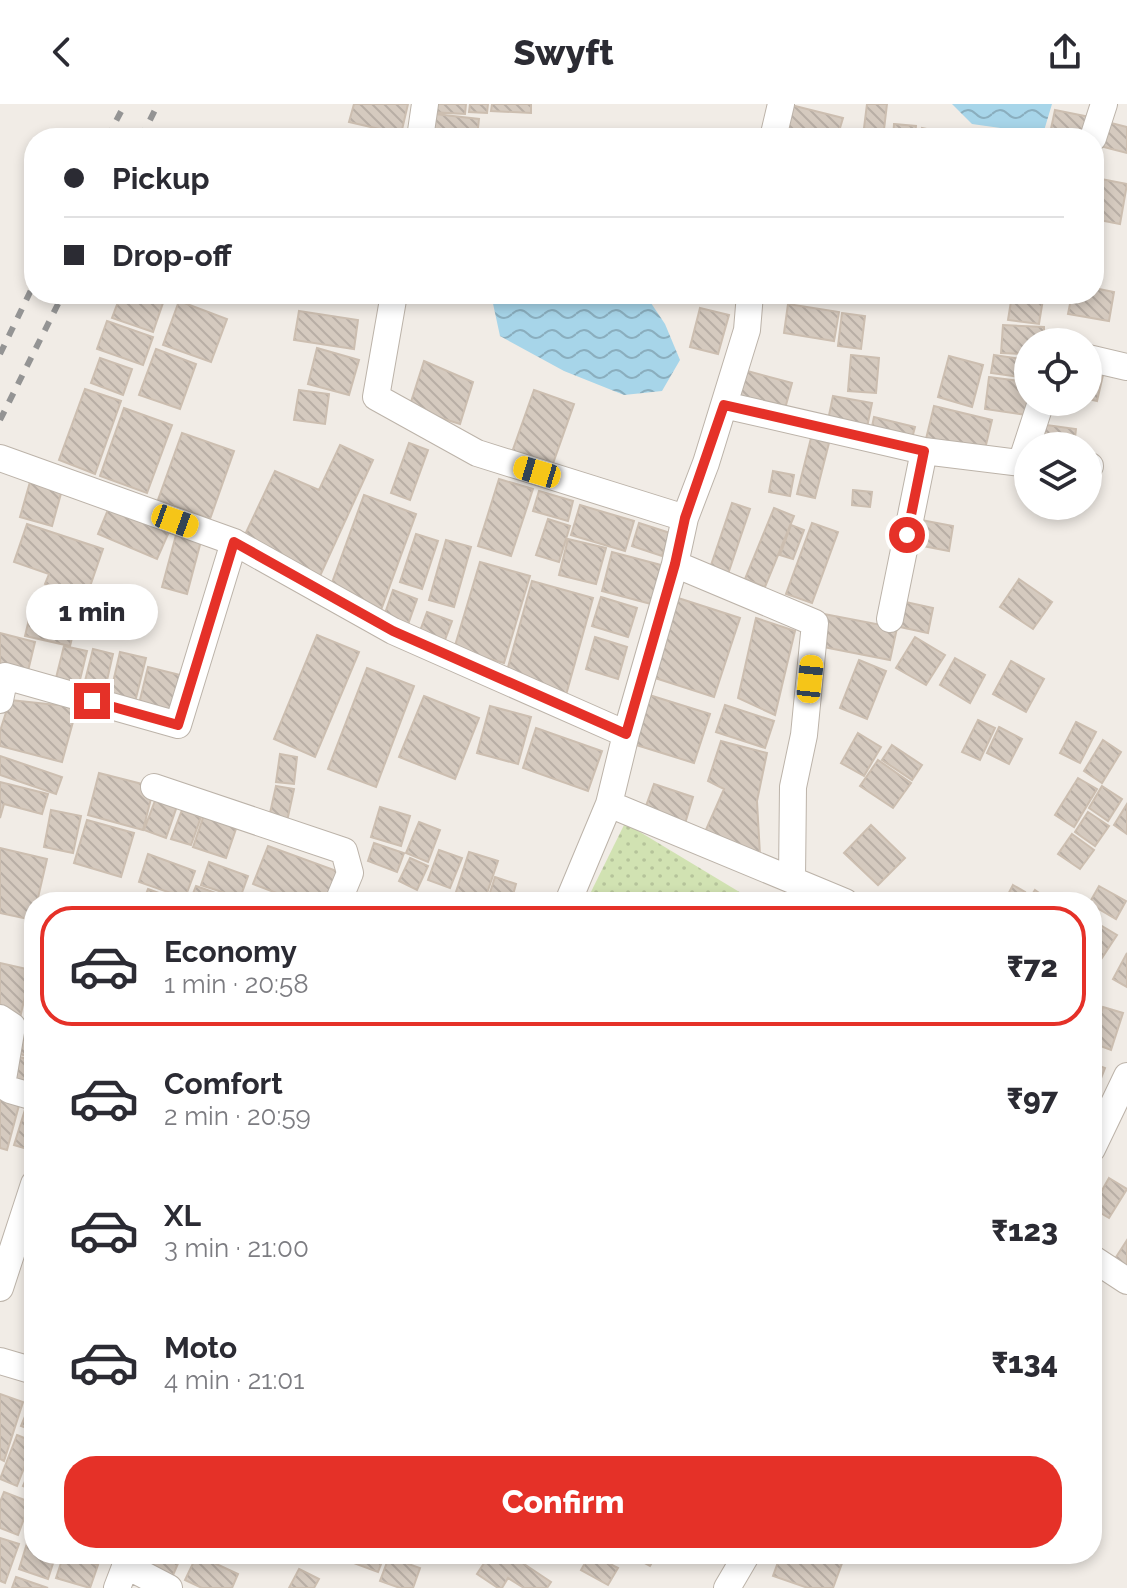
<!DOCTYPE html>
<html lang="en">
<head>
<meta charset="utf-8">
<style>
  :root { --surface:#fff; --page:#f7f7f7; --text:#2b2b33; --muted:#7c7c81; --line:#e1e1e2; --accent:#e53128 }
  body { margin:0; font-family:Raleway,sans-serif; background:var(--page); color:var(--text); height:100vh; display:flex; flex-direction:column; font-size:30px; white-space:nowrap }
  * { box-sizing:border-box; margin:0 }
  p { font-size:26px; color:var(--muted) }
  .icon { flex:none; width:44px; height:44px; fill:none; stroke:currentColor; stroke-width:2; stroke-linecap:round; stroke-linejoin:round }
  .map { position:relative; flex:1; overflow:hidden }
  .panel { position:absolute; left:24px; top:788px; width:1078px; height:672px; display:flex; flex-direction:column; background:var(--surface); border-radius:32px; box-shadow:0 4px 12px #0003 }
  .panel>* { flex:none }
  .banner { position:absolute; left:24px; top:24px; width:1080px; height:176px; border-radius:32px; box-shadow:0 4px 12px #0003; display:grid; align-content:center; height:176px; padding:0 40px; background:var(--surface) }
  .fabs { position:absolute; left:1014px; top:224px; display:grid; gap:16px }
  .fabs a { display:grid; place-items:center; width:88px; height:88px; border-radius:50%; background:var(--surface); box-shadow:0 4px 12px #0003; font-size:40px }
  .end { position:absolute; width:36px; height:36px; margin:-18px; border:10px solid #e53128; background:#fff; box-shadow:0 0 0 4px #fff }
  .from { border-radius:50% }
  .bubble { position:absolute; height:56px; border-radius:28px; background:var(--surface); box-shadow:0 4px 12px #0003; font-size:26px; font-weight:800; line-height:56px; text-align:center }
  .car { position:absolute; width:24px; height:48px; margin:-24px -12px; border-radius:10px; box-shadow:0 0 6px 2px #0007; background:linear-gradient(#f5c518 24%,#345 0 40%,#f5c518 0 76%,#345 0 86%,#f5c518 0) }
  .banner b { display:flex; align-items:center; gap:28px; height:76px; font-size:30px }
  .banner b+b { border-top:2px solid var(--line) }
  .banner i { width:20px; height:20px; background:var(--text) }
  ul { padding:14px 0 0; list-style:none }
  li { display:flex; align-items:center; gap:24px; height:120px; margin:0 16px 12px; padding:0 24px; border:4px solid transparent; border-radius:32px }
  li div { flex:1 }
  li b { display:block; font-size:30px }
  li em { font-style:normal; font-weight:800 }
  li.active { border-color:var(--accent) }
  li>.icon { width:72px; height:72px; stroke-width:1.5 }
  .primary-button { display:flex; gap:16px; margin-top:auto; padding:16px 40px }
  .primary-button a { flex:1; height:92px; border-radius:32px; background:var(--accent); color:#fff; font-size:32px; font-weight:800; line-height:92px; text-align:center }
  header { display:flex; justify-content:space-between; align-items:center; height:104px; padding:0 40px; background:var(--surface); font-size:36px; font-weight:800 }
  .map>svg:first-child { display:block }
</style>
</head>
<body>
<header><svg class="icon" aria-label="back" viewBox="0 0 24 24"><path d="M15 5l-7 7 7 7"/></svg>Swyft<svg class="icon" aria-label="share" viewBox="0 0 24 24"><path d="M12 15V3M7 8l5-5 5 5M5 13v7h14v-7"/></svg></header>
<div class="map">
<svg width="1127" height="1484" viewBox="0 0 1127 1484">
  <defs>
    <pattern id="green-dots" width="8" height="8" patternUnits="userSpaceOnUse" patternTransform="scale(2)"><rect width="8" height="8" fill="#d1e2b2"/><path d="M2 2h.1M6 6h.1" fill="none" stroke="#b5c39a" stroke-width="1.8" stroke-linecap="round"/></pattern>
    <pattern id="water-waves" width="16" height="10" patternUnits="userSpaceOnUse" patternTransform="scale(2)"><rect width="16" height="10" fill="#a7d5e9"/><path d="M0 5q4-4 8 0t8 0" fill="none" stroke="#8aaebe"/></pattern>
    <pattern id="building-back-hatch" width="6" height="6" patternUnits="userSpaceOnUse" patternTransform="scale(2)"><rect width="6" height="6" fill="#d5cabf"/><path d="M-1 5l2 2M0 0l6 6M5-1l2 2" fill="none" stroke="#b8aea5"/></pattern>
  </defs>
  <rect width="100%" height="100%" fill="#f1ece6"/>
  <path fill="url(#green-dots)" d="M625,719l131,79h-170z"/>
  <path fill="url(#water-waves)" d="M952,0h100l-9,30 -71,-10z
    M501,190h144l20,30 15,36 -18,31 -38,4 -60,-24 -64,-35 -8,-37z"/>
  <path fill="url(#building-back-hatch)" stroke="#ccbeb0" stroke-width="2" d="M354,0h54l-7,30 -52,-12z
    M431,0h35l-1,10 -35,-2z
    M470,0h18l-1,9 -18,-1z
    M492,0h39v9l-40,-2z
    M867,0h20l-4,34 -20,-2z
    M791,1l52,13 -6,20h-54z
    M1055,6l35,7 -5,21h-36z
    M426,9l53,6 -2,18 -54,-6z
    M1107,18l20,5v26l-27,-7z
    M894,20l22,2 -1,12h-22z
    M922,24l43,9 -1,1h-44z
    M291,26l33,7 -1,1h-34z
    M334,29l27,5h-28z
    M1096,74l31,6 -7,40 -26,-5z
    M1094,122l8,1 -4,26h-4z
    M1094,184l20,4 -5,29 -41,-7 4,-20h22z
    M121,190h36l8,3 -12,35 -41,-14z
    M208,190h22l-3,7z
    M821,190h26l-1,4z
    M1012,191l31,4 -4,25 -31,-4z
    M179,197l48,18 -16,43 -48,-17z
    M788,200l51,8 -5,29 -50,-8z
    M700,204l29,7 -11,39 -28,-7z
    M299,207l59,9 -4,29 -60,-9z
    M842,209l23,3 -4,33 -23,-3z
    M107,217l46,16 -10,28 -46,-16z
    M1003,221l41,2v15h-16v12l-27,-1z
    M317,244l42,12 -10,35 -41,-11z
    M156,245l40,15 -16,45 -41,-14z
    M851,251l28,3 -3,35 -28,-2z
    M994,251l34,5v18l-37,-5z
    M949,252l34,9 -11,42 -34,-10z
    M100,254l32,11 -9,26 -32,-12z
    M424,257l49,21 -13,42 -51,-16z
    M740,265l52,14 -9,33 -52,-15z
    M1088,268l15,3 -6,26 -9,-2z
    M989,273l39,5 -1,33 -42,-6z
    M85,285l36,12 -26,73 -36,-14z
    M299,286l30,4 -4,30 -31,-4z
    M534,286l40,14 -24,68 -40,-14z
    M833,292l39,7 -6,29 -39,-7z
    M934,302l58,14 -8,33 -58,-14z
    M124,304l48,17 -25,68 -47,-17z
    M874,313l41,10 -5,19 -40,-10z
    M1039,320l37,5 -2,17 -38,-4z
    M182,329l52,18 -24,68 -52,-19z
    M811,334l18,5 -14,55 -18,-4z
    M409,339l19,7 -18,50 -19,-7z
    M340,341l33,15 -53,116 -78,-35 33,-70 44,19z
    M773,367l21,4 -4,21 -21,-4z
    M499,375l34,10 -22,67 -33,-10z
    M30,378l32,8 -10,36 -32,-9z
    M853,386l19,2 -2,15 -18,-2z
    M539,387l34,10 -5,20 -35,-10z
    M364,391l52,19 -35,96 -52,-19z
    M112,396l60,25 -15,34 -59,-25z
    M732,399l18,6 -23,68 -18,-6z
    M580,401l54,16 -9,30 -54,-16z
    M774,404l20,8 -29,71 -20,-8z
    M548,415l22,7 -11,36 -23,-7z
    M916,415l37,7 -4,25 -37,-7z
    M639,419l31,10 -8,23 -30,-10z
    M812,419l26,9 -26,71 -26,-9z
    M27,420l76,25 -17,49 -41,-14 4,-10 -35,-12z
    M791,421l13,5 -11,29 -13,-4z
    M416,430l22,7 -16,48 -22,-7z
    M176,431l25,6 -14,53 -25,-7z
    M568,435l38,9 -10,36 -37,-9z
    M446,436l25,7 -17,60 -25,-7z
    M612,448l49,13 -10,39 -49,-13z
    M480,458l50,14 -26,87 -50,-14z
    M1019,475l33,23 -19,27 -33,-22z
    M532,477l61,17 -27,97 -61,-17z
    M393,486l24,9 -11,31 -24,-8z
    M35,490l45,11 -10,41 -45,-10z
    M601,493l36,11 -9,29 -36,-11z
    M675,493l65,21 -26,79 -65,-21z
    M901,497l32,7 -5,25 -33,-7z
    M427,508l25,9 -10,27 -25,-9z
    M824,510l73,14 -7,32 -72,-14z
    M756,514l39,13 -20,84 -37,-17z
    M0,529l35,9 -7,29 -28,-7z
    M317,531l42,17 -44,105 -41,-18z
    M595,533l32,10 -9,32 -32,-10z
    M915,533l30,18 -19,30 -30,-17z
    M64,542l23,5 -10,41 -23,-6z
    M93,545l20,5 -10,44 -21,-5z
    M120,548l26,6 -12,48 -25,-6z
    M955,554l30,17 -15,28 -30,-18z
    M859,556l27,11 -19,48 -27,-11z
    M1011,557l33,18 -18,33 -33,-18z
    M148,563l32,8 -9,40 -33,-7z
    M367,564l47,18 -38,101 -48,-18z
    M646,590l64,20 -16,49 -64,-20z
    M424,592l55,22 -24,61 -56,-22z
    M10,596l67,7 -15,55 -62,-16v-15z
    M725,601l49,16 -9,27 -49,-16z
    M490,602l41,11 -13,47 -41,-11z
    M978,616l17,8 -15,32 -18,-8z
    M1076,618l20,10 -16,31 -20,-10z
    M999,623l23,12 -13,25 -22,-11z
    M536,624l66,23 -14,40 -65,-23z
    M858,629l23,14 -17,29 -23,-13z
    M1103,636l18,12 -19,31 -18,-12z
    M721,637l46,12 -10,48 3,54 -55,-23 19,-43 -16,-8z
    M892,641l30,20 -10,15 -30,-20z
    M280,650l17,3 -3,27 -18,-2z
    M0,652l62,21 -6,17 -56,-19z
    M878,656l33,23 -18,25 -33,-22z
    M99,669l55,14 -11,43 -55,-15z
    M1078,674l19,11 -23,38 -19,-12z
    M0,678l48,12 -6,20 -38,-10 -4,14z
    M654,680l39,13 -9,30 -41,-13z
    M276,682l18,3 -8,37 -18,-4z
    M1102,682l20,13 -14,22 -19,-13z
    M156,694l21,8 -11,32 -22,-8z
    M1127,700v30l-13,-9z
    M380,703l30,9 -9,30 -30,-9z
    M51,706l30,6 -8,37 -29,-6z
    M182,706l19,7 -10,28 -20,-6z
    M1088,708l21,14 -14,20 -20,-14z
    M204,711l33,11 -11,32 -33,-11z
    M87,716l47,13 -13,44 -47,-14z
    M419,718l21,8 -12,32 -22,-9z
    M871,721l34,33 -27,27 -34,-32z
    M1072,730l22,16 -14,19 -22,-15z
    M374,739l30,10 -7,19 -29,-11z
    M268,742l77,28 -11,28h-34l-47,-18z
    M0,744l47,11 -10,43h-3l-1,18 -33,-7z
    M439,746l23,8 -12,30 -22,-8z
    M469,748l29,9 -14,41 -29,-7z
    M148,750l47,17 -10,27 -46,-16z
    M410,754l18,8 -11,24 -18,-9z
    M209,758l39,14 -8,22 -39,-13z
    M495,773l21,7 -5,18h-24z
    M1013,781l12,7 -5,10h-16z
    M196,782l45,16 -51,-1z
    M1099,782l27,15 -10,18 -24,-14 -2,-3z
    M148,785l35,13h-40z
    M1035,786l14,10 -1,2h-21z
    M1092,816l25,15 -21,32 -4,-2z
    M1127,849v34l-14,-8z
    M0,859l31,7 -11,48 -20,-5z
    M1103,903l20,6 -12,37 -19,-7z
    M22,925l12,3v26l-18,-5z
    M19,953l15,3v31l-22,-5z
    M1092,959l13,5 -7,18 -6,-2z
    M0,988l21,6 -14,52 -7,-2z
    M28,996l6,2v49l-20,-6z
    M1109,1074l18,11 -18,29 -17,-10z
    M1127,1136v35l-16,-10z
    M0,1290l23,8 -19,59 -4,-2z
    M34,1291v36l-13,-5z
    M17,1331l17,7 -17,44 -17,-7z
    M34,1357v30l-11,-5z
    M4,1388l26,10 -12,33 -18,-7v-26z
    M0,1434l19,6 -14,39 -5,-2z
    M28,1436l6,2v12h22l-8,25 -29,-10z
    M64,1450l34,11 -8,23 -34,-10z
    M147,1450h35l-11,26 -30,-12z
    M350,1450h35l-7,18 -30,-11z
    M465,1450h20l-6,9z
    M490,1450h19l42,28 -4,6h-23l-16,-10 -6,10h-4l-21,-14z
    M590,1450l28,14 -10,17 -27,-15z
    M628,1450h29l-7,12z
    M781,1450h60l4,1 -12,33h-25l-35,-12z
    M197,1451l41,19 -6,14h-30l-17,-8z
    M389,1453l31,11 -7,20h-13l-20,-7z
    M299,1465l20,10 -5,9h-25z
    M16,1473l32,11h-36z"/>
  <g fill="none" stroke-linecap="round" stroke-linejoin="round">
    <g stroke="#bcb3a9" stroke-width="28">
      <path id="minor" d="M420,34l5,-34
        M773,34l8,-34
        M1093,34l11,-34
        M394,190l-18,103 101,56 208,65
        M1088,254l39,9
        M724,301l200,46 -34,168
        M924,347l104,13
        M0,354l234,84 159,89 233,103
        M1021,359l20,-61
        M1088,362h2
        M675,460l140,59 -11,112 -11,52 -1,91
        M0,596l5,-24 173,49 56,-183
        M154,683l190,64 6,22 -12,29
        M609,700l236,98
        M568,798l41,-98 17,-70 49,-170 10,-46 21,-55 41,-133 3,-36
        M0,914l12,8 -10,59 8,5 24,7
        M1092,1045l35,-73
        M1092,1154l35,23
        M0,1184l34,-104
        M0,1257l34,10
        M125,1461l44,23
        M117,1484l13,-34
        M727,1484l20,-34"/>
    </g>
    <use href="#minor" stroke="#fff" stroke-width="26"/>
    <path stroke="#949494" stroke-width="6" stroke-dasharray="10 10" stroke-linecap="butt" d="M107,34l18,-34
      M141,34l17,-34
      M0,250l34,-70
      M0,316l63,-126"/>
  </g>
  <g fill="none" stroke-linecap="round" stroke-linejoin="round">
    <path stroke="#e53128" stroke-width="10" d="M92,597l86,24 56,-183 159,89 233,103 49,-170 10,-46 39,-113 200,46 -17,84"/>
  </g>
</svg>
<div class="fabs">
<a><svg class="icon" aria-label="locate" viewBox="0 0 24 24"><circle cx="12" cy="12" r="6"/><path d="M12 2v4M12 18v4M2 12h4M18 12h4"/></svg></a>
<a><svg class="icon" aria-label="layers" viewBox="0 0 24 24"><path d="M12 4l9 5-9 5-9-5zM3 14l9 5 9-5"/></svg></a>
</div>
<i class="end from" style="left:907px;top:431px"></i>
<i class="end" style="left:92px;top:597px"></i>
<div class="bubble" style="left:26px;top:480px;width:132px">1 min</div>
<i class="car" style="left:537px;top:368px;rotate:287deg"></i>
<i class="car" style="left:175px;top:417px;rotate:110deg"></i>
<i class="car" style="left:810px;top:575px;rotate:6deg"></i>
<div class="banner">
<b><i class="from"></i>Pickup</b>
<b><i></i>Drop-off</b>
</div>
<section class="panel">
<ul>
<li class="active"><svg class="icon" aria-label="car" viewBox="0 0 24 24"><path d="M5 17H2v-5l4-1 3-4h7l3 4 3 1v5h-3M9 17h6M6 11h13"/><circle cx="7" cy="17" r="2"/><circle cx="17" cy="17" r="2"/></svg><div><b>Economy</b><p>1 min · 20:58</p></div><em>₹72</em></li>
<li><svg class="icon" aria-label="car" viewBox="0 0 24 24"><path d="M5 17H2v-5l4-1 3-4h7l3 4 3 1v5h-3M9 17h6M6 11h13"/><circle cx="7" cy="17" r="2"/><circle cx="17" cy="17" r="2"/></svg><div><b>Comfort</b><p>2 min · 20:59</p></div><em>₹97</em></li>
<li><svg class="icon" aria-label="car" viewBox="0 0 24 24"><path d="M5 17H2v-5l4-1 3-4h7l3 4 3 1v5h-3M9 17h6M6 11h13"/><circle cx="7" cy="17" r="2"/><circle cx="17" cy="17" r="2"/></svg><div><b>XL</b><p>3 min · 21:00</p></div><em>₹123</em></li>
<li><svg class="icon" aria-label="car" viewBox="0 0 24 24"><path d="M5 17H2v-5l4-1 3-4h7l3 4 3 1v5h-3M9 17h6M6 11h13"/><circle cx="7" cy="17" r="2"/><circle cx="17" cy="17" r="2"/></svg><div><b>Moto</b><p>4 min · 21:01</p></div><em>₹134</em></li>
</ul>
<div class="primary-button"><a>Confirm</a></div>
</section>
</div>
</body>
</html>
